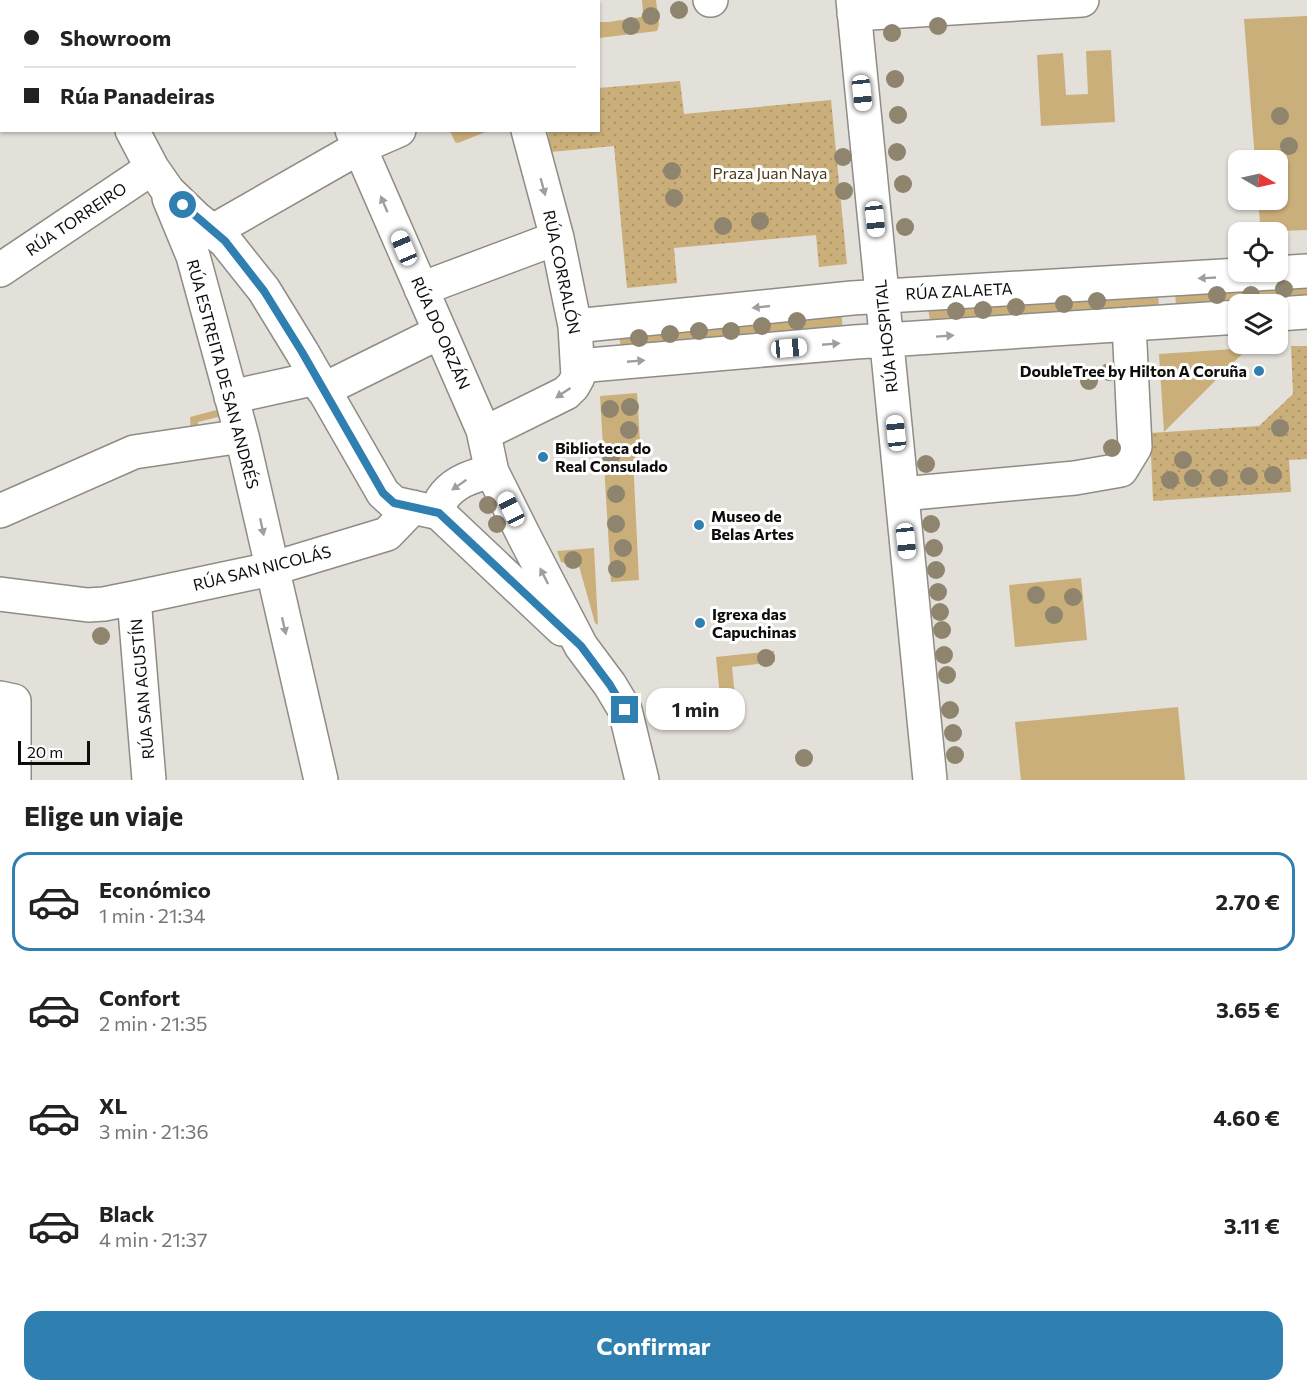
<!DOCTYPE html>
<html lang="es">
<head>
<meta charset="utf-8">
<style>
  :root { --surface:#fff; --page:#f2f2f2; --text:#222; --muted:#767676; --line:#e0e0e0; --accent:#307fb1 }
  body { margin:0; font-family:Commissioner,sans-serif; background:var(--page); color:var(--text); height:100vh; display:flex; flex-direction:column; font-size:22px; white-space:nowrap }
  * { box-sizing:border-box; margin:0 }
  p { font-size:20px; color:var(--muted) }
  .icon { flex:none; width:33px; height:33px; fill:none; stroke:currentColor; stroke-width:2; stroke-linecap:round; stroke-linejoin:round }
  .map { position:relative; height:780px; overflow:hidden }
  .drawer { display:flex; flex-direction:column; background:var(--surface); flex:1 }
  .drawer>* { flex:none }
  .top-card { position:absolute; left:0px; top:0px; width:600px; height:132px; box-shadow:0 2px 4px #0004; display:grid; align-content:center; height:132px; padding:0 24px; background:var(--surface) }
  .needle { width:39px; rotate:99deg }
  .controls { position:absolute; left:1228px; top:150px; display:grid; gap:12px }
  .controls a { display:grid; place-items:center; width:60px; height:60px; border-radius:12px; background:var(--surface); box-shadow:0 2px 4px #0004; font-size:30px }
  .scale { position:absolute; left:18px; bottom:15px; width:72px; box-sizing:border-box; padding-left:6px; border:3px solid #0e0d0b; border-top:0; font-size:16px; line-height:21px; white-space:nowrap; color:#0e0d0b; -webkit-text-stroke:4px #fff; paint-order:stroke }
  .end { position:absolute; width:27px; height:27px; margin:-14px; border:8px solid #307fb1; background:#fff; box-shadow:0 0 0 3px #fff }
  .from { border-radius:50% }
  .bubble { position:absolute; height:42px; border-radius:18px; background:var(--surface); box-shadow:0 2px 4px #0004; font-size:20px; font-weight:700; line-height:42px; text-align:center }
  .car { position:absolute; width:18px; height:36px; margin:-18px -9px; border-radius:8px; box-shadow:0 0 4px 2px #0007; background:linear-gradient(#fff 24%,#345 0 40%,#fff 0 76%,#345 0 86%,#fff 0) }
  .top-card b { display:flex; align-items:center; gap:21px; height:57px; font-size:22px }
  .top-card b+b { border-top:2px solid var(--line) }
  .top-card i { width:15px; height:15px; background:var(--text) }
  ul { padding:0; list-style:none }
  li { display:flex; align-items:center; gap:18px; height:99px; margin:0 12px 9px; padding:0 12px; border:3px solid transparent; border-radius:18px }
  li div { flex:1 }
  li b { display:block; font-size:22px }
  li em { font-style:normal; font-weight:700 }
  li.current { border-color:var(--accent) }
  li>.icon { width:54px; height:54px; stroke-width:1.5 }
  h2 { padding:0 24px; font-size:27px; line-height:72px }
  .action { display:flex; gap:12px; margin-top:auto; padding:12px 24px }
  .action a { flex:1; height:69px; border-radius:18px; background:var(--accent); color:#fff; font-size:24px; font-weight:700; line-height:69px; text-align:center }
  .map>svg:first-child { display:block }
</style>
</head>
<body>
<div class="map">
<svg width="1307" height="780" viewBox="0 0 1307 780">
  <defs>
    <pattern id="park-dots" width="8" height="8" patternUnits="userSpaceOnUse" patternTransform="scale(1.5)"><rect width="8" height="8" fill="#cbaf7a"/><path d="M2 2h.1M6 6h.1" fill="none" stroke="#ad9568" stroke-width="1.8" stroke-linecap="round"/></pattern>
  </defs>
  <rect width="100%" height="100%" fill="#e3dfd9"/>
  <path fill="#cbaf7a" d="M642,0h14l3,25 -2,6 -58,7v-16h10l32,-5 2,-4z
    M1307,16v214l-46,2 -3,-32h20v-40h-23l-11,-141z
    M1111,50l4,72 -74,4 -4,-71 26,-2 3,42 22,-1 -2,-43z
    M450,131h38l-30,12 -3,-1z
    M1307,282v15l-131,9 -1,-15z
    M1158,291l1,16 -229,14 -2,-14z
    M841,310l2,20 -222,21 -2,-19z
    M1248,348l-84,84 -5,-78z
    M637,393l4,65 -8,1 6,121 -28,2 -11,-186z
    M220,409l2,7 -24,6v11l-7,1 -1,-17z
    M594,548l4,77 -3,-2 -16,-57 -18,-4 -4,-11z
    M1081,578l6,62 -72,7 -6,-62z
    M774,651l1,11 -43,5 5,48 -15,1 -6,-59z
    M1178,707l7,73h-164l-6,-58z"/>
  <path fill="url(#park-dots)" d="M680,81l4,33 147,-14 16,164 -28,3 -3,-32 -142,13 3,35 -50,5 -13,-142 -63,6 -3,-21 50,-1 1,-42z
    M1291,346h16v113l-18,1 2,32 -138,9 -3,-68 109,-7 34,-32z"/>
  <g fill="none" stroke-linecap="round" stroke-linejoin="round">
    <path stroke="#c3c0ba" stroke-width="33" stroke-dasharray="33 16" stroke-linecap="butt" d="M9,2l5,-2"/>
    <g stroke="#8f8c85" stroke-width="36">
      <path id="minor" d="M60,0l1,2
        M288,0l1,2
        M498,0v2
        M710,0h1
        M853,0l77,780
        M198,2l3,-2
        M854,14l228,-14
        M132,130l20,38 16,23 29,28 28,22 39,49 38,62 81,141 11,10 45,10 123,116
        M352,130l131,300 9,42 33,66 56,108 29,39 15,25 17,70
        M169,198l24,58 49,180 79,344
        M213,231l147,-84 39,-17
        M0,270l152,-102
        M421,289l136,-51
        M1278,314l29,-2
        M575,326l277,-28 455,-27
        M578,366l277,-24 384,-25
        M323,390l117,-58
        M231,397l86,-19
        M483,430l14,-3 69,-34 7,-7 5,-9 -3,-51 -18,-88 -29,-108
        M902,494l173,-16 46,-8 14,-23 -6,-123
        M0,511l134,-59 108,-16
        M439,513c1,-4 1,-10 3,-14 11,-17 32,-24 50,-27
        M0,594l88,11 16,-1 30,-6 137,-29 116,-35 26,-27
        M134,598l15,182
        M0,698l14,3v79"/>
    </g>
    <use href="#minor" stroke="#fff" stroke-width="33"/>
  </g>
  <g fill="#8f846e">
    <circle cx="679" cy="10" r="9"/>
    <circle cx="651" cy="16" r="9"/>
    <circle cx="631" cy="26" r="9"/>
    <circle cx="938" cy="26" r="9"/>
    <circle cx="892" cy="33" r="9"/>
    <circle cx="895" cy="79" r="9"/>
    <circle cx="898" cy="115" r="9"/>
    <circle cx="1280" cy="116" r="9"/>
    <circle cx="1289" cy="146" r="9"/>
    <circle cx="897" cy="152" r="9"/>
    <circle cx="843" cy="157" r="9"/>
    <circle cx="672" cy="171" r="9"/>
    <circle cx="903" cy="184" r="9"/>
    <circle cx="844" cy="191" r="9"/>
    <circle cx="674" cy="198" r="9"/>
    <circle cx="760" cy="221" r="9"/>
    <circle cx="723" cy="226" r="9"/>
    <circle cx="905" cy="227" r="9"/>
    <circle cx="1284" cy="289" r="9"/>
    <circle cx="1217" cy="295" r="9"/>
    <circle cx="1251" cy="295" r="9"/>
    <circle cx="1097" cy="301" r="9"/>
    <circle cx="1064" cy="304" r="9"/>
    <circle cx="1016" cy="307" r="9"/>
    <circle cx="983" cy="310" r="9"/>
    <circle cx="956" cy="311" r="9"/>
    <circle cx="797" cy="321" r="9"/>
    <circle cx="762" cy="326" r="9"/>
    <circle cx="699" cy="331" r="9"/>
    <circle cx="731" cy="331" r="9"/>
    <circle cx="670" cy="334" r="9"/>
    <circle cx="639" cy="338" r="9"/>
    <circle cx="1109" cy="372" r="9"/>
    <circle cx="1089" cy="381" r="9"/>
    <circle cx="630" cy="407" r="9"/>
    <circle cx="610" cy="409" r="9"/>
    <circle cx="1280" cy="428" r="9"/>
    <circle cx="629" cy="430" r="9"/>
    <circle cx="1112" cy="448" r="9"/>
    <circle cx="611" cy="457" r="9"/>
    <circle cx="1183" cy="460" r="9"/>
    <circle cx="926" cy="464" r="9"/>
    <circle cx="1273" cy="475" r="9"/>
    <circle cx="1249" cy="476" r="9"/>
    <circle cx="1193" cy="478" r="9"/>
    <circle cx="1219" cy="478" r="9"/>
    <circle cx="1170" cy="480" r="9"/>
    <circle cx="616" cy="494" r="9"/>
    <circle cx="488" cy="505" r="9"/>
    <circle cx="497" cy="524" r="9"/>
    <circle cx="616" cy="524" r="9"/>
    <circle cx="931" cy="524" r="9"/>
    <circle cx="623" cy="548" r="9"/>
    <circle cx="934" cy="548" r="9"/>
    <circle cx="573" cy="560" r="9"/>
    <circle cx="617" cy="569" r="9"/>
    <circle cx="936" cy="570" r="9"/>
    <circle cx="938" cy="592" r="9"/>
    <circle cx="1036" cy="595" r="9"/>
    <circle cx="1073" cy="597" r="9"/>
    <circle cx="940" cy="612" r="9"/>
    <circle cx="1054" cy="615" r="9"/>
    <circle cx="942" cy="630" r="9"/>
    <circle cx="101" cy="636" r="9"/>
    <circle cx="944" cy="655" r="9"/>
    <circle cx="766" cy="658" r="9"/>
    <circle cx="947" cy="675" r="9"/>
    <circle cx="950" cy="710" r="9"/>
    <circle cx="953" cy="733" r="9"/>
    <circle cx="955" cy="755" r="9"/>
    <circle cx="804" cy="758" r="9"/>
  </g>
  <defs><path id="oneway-solid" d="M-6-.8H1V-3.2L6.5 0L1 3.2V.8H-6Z" transform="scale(1.5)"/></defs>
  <g fill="#9f9e9d">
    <use href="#oneway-solid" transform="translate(543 187) rotate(75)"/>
    <use href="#oneway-solid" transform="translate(384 204) rotate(-113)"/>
    <use href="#oneway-solid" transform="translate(1207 278) rotate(177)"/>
    <use href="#oneway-solid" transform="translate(761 307) rotate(174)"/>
    <use href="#oneway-solid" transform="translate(945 336) rotate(-4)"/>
    <use href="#oneway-solid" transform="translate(831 344) rotate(-5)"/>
    <use href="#oneway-solid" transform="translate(636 361) rotate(-5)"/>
    <use href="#oneway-solid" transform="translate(563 393) rotate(146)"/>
    <use href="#oneway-solid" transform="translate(459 485) rotate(145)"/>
    <use href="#oneway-solid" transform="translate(262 527) rotate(78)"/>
    <use href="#oneway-solid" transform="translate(544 576) rotate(-117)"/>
    <use href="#oneway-solid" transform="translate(284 626) rotate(77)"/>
  </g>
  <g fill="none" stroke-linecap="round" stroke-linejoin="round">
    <path stroke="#307fb1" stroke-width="8" d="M183,205l42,36 39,50 38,61 81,141 11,10 45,10 142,133 29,39 15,25"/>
  </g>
  <g fill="#307fb1" stroke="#fff" stroke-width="2">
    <circle cx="1259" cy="371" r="6"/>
    <circle cx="543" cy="457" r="6"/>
    <circle cx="699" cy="525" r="6"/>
    <circle cx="700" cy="623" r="6"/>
  </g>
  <g text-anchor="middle" stroke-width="6" stroke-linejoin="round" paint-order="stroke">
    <g font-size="16" fill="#4b3a16" stroke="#fff">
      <text x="770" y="179">Praza Juan Naya</text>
    </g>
    <g font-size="16" fill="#0e0d0b" stroke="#fff">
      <text transform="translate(76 219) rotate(-34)" y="6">RÚA TORREIRO</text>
      <text transform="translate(562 272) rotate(78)" y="6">RÚA CORRALÓN</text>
      <text transform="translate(959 291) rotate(-3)" y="6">RÚA ZALAETA</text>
      <text transform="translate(441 333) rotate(66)" y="6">RÚA DO ORZÁN</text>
      <text transform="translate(886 336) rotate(-96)" y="6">RÚA HOSPITAL</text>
      <text transform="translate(223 374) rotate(75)" y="6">RÚA ESTREITA DE SAN ANDRÉS</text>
      <text transform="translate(262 568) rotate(-14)" y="6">RÚA SAN NICOLÁS</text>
      <text transform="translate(142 689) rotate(-95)" y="6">RÚA SAN AGUSTÍN</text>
    </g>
    <g font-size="16" font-weight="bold" fill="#0e0d0b" stroke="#fff" text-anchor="start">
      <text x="1247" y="377" text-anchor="end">DoubleTree by Hilton A Coruña</text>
      <text x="555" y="454">Biblioteca do<tspan x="555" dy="18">Real Consulado</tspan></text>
      <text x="711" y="522">Museo de<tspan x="711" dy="18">Belas Artes</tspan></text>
      <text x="712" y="620">Igrexa das<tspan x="712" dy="18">Capuchinas</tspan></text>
    </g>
  </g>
</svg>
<div class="controls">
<a><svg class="needle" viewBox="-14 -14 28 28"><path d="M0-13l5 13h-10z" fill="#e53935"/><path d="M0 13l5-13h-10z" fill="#767676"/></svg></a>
<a><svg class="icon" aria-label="locate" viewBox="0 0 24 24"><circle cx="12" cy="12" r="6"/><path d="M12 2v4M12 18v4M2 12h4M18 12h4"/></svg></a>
<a><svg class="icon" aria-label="layers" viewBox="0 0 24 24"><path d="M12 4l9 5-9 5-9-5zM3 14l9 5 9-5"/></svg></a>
</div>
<div class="scale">20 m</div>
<i class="end from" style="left:183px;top:205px"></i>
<i class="end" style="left:625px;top:710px"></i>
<div class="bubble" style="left:646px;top:688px;width:99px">1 min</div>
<i class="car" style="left:862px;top:93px;rotate:174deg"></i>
<i class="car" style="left:875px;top:219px;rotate:174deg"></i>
<i class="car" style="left:404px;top:248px;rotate:337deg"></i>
<i class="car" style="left:789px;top:348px;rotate:85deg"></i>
<i class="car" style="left:896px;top:433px;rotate:354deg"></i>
<i class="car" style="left:511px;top:509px;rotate:333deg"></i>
<i class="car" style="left:906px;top:541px;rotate:174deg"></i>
<div class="top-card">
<b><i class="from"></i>Showroom</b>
<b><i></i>Rúa Panadeiras</b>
</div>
</div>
<section class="drawer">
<h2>Elige un viaje</h2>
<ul>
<li class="current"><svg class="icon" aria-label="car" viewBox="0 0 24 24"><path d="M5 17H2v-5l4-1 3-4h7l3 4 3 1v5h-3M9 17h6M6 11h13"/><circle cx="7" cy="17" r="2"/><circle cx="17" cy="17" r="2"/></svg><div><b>Económico</b><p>1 min · 21:34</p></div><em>2.70 €</em></li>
<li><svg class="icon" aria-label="car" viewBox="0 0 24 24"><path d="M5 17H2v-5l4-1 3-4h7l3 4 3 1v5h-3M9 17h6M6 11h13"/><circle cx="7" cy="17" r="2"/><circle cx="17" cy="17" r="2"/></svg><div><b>Confort</b><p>2 min · 21:35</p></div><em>3.65 €</em></li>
<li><svg class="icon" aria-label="car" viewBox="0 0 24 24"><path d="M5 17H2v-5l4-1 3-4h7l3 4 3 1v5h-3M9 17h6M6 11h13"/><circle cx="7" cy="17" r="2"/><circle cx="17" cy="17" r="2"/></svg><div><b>XL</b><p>3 min · 21:36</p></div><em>4.60 €</em></li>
<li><svg class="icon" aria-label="car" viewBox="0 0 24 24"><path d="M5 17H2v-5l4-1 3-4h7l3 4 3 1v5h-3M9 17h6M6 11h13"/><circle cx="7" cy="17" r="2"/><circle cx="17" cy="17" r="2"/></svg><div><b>Black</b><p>4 min · 21:37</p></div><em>3.11 €</em></li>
</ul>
<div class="action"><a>Confirmar</a></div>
</section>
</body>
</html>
